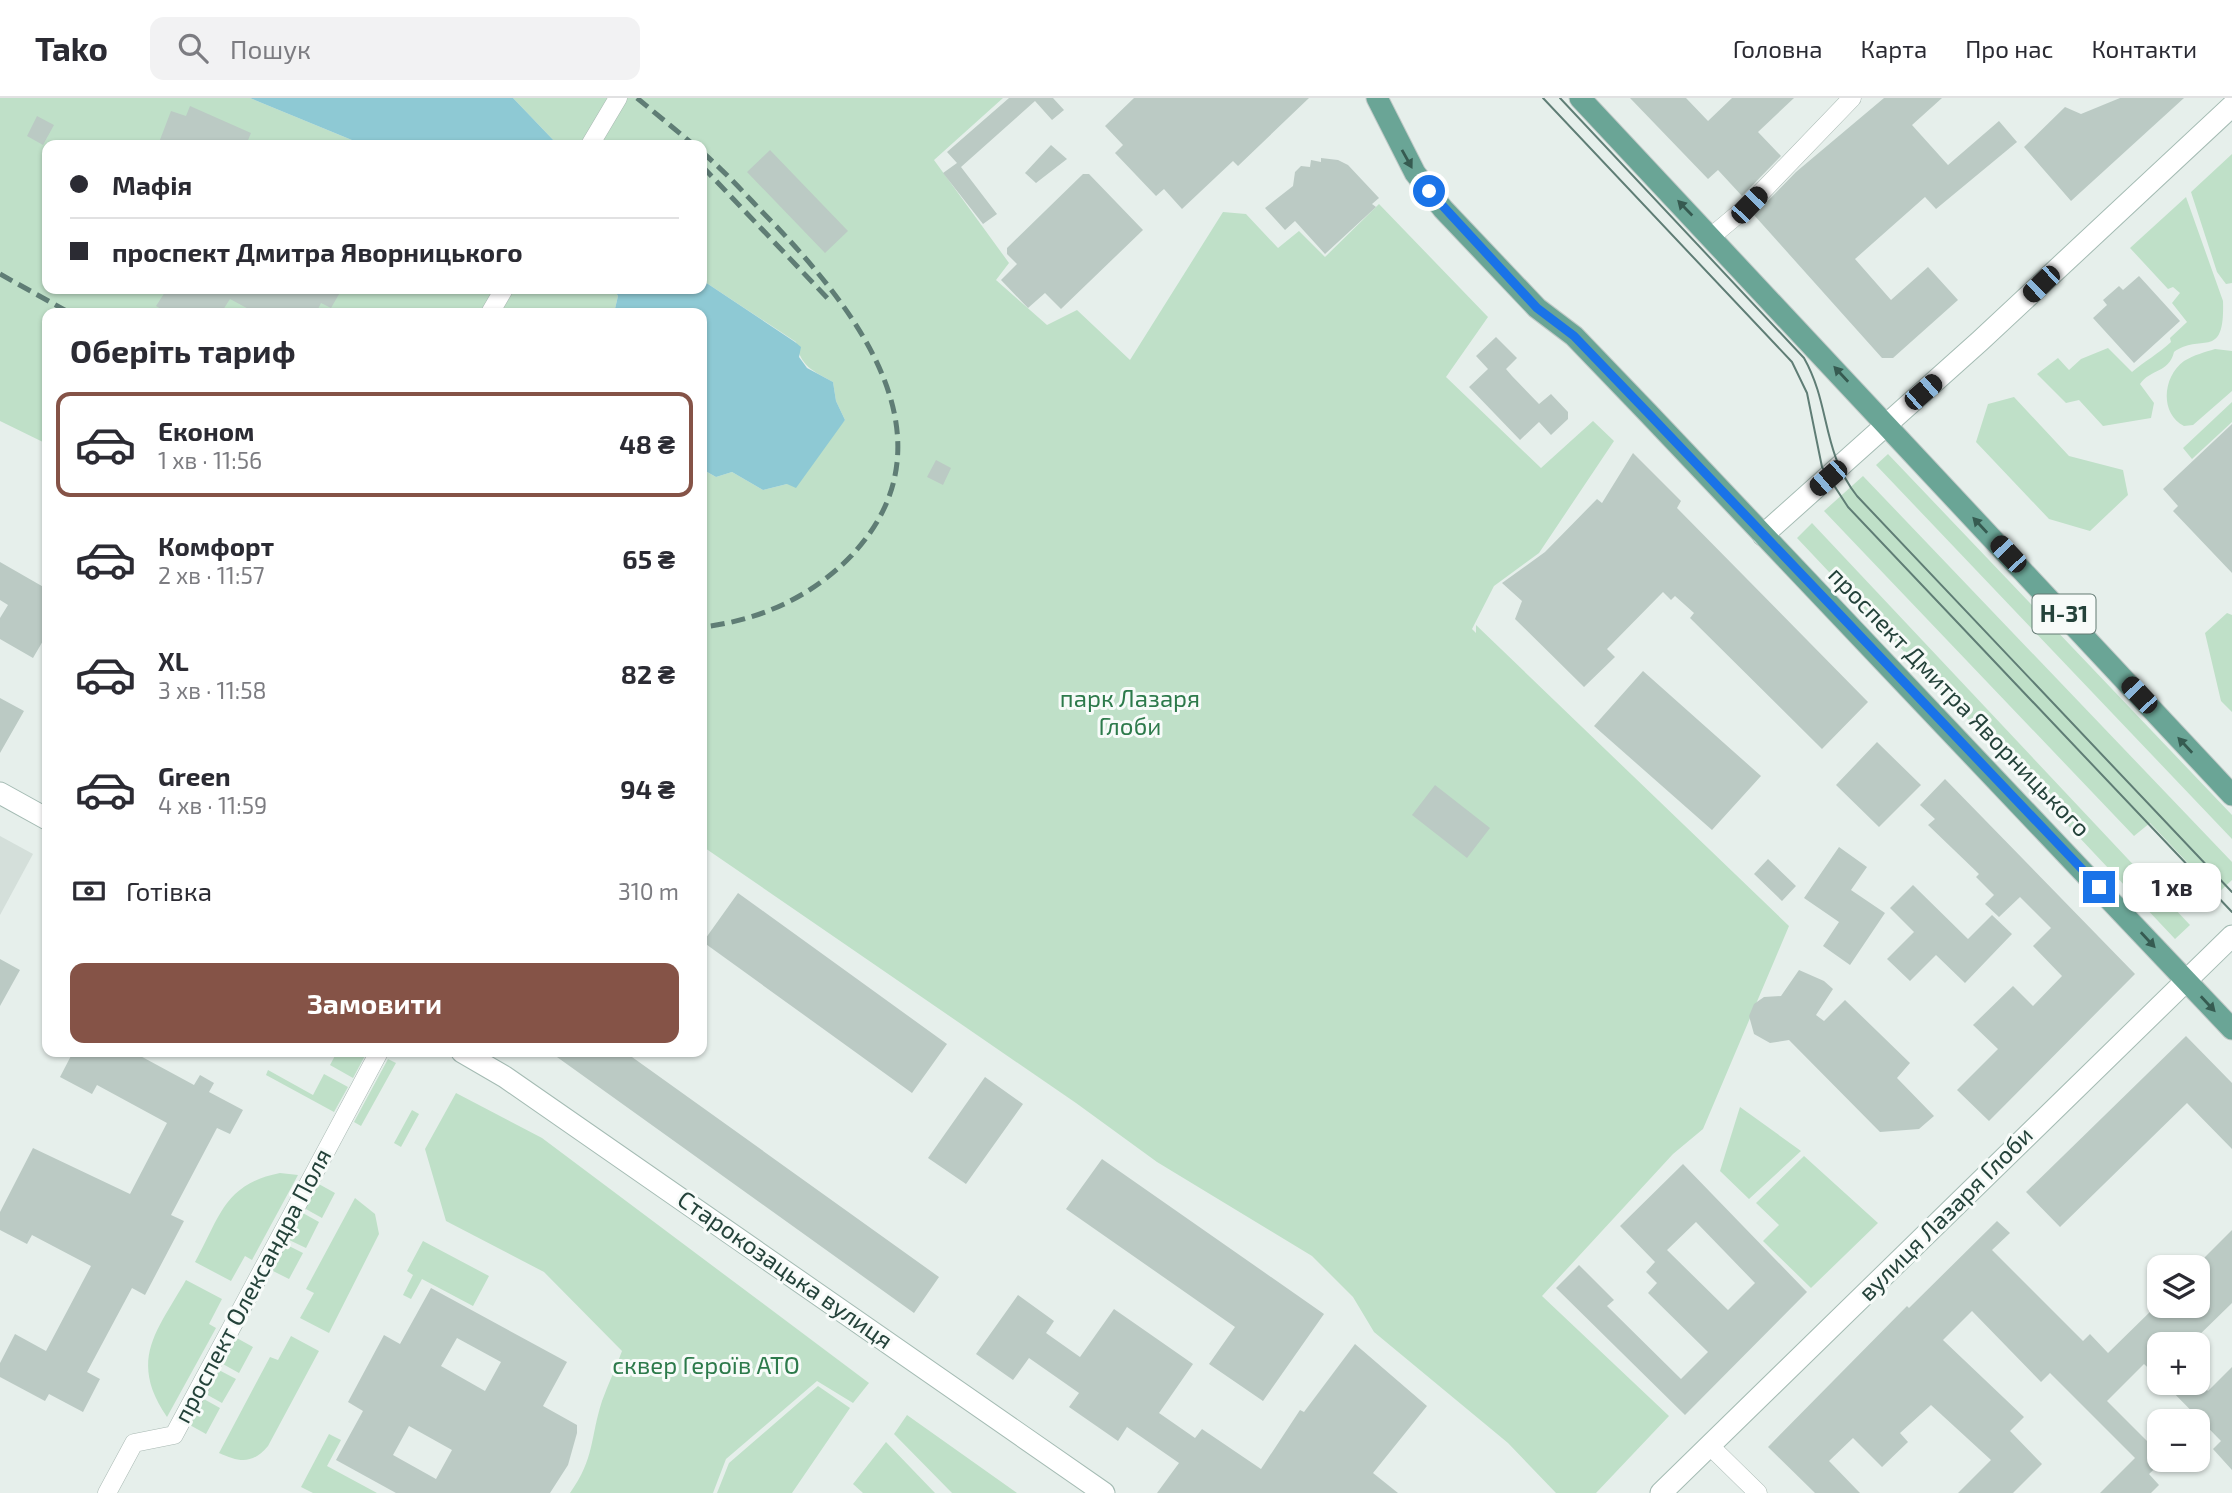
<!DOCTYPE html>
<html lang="uk">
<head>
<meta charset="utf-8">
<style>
  :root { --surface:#fff; --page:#f2f2f3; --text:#2b2b33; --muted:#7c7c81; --line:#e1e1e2; --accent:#855347 }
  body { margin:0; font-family:"Exo 2",sans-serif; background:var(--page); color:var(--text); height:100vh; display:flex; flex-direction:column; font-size:26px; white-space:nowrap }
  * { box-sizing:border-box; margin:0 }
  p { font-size:23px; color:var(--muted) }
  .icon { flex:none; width:38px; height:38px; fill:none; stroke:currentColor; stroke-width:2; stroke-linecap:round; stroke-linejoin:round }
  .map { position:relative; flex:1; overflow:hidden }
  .details { position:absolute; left:42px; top:210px; width:665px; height:749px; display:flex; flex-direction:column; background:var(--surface); border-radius:14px; box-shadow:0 2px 5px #0004 }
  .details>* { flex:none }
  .top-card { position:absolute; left:42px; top:42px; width:665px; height:154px; border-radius:14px; box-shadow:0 2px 5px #0004; display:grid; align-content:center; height:154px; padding:0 28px; background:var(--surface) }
  .buttons { position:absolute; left:2147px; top:1157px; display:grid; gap:14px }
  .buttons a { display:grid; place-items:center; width:63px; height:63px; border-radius:14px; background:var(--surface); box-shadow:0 2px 5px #0004; font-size:35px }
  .end { position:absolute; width:32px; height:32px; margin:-16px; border:9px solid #1a73e8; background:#fff; box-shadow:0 0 0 4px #fff }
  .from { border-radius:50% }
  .bubble { position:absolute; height:49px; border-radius:14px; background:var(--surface); box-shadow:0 2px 5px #0004; font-size:23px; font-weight:700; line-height:49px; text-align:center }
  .car { position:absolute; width:21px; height:42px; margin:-21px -10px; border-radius:9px; box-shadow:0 0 5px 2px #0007; background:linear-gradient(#222 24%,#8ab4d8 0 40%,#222 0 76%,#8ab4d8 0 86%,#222 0) }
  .top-card b { display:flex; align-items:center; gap:24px; height:66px; font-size:26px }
  .top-card b+b { border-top:2px solid var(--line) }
  .top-card i { width:18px; height:18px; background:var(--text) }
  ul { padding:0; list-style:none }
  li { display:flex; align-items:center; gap:21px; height:105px; margin:0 14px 10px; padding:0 14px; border:4px solid transparent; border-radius:14px }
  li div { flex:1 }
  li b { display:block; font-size:26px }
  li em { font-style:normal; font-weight:700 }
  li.selected { border-color:var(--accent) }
  li>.icon { width:63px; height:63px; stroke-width:1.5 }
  h2 { padding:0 28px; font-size:32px; line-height:84px }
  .pay { display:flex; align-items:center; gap:18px; height:77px; padding:0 28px; font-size:26px }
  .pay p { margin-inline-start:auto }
  .action { display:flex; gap:14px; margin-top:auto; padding:14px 28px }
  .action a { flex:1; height:80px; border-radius:14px; background:var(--accent); color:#fff; font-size:28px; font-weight:700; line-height:80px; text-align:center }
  header { display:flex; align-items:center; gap:42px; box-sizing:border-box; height:98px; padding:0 35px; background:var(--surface); border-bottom:2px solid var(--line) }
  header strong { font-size:33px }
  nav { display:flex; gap:38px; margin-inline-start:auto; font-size:24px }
  .search { width:490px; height:63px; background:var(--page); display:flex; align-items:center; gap:18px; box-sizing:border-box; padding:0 24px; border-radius:14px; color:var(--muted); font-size:26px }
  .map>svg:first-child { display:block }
</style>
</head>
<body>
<header>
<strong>Tako</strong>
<div class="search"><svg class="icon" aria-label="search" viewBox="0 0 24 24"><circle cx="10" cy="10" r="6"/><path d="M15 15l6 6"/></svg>Пошук</div>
<nav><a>Головна</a><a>Карта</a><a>Про нас</a><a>Контакти</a></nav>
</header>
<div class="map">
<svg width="2232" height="1395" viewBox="0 0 2232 1395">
  <rect width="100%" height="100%" fill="#e6efeb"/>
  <path fill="#d4dfda" d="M0,738l33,18 -33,61z"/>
  <path fill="#bfe0c8" d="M0,0h250l114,47h-317v144h567l4,7 -4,17h-567v131l-47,-23z
    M513,0h490l-69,62 75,103 -13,17 51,45 30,-15 53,50 93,-148 23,2 32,34 21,-17 26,26 54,-53 109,113 -42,60 95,91 52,-47 21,20 -75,112 -45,33 -22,43 4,4v-8l313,301 -86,203 -30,25 -131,142 127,120 -73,77h-40l-48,-50 -134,-111 -21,-35 -41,-41 -155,-94 -81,-59 -374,-257v-377l14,8 16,-5 31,18 24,-6 58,-64 -9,-19 -3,-19c-20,-11 -33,-16 -37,-40l-94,-62v-135h-144z
    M2232,56v129l-6,1 -9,-12 -26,-80z
    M2186,99l37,104c2,61 -22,31 -49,51 -5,21 -24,17 -34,32l14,19 -3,15 -48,8 -24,-26 -13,3 -29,-29 21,-16 11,12 12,-11 27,-11 24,24c13,-11 26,-18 39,-30l-1,-4 17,-16 -15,-19 8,-10 -7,-6 -5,2 -38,-41z
    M2215,251l17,2v40l-39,34 -9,1c-25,-13 -21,-50 0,-65 10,-6 21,-9 31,-12z
    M2014,299l55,59 54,14 5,25 -38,36 -41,-12 -73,-77 12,-38z
    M2232,304v20l-40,37 -9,-11z
    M1888,356l344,361v24l-356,-374z
    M1863,378l369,386v18l-15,14 -67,-71 -16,13 -310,-325z
    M1812,425l378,402 -15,14 -378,-401z
    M2227,515l5,2v97l-11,-11 -16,-68z
    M337,954h30l-14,26 -23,-13z
    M388,961l8,4 -35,63 -7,-4z
    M268,972l45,25 11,-21 24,13 -14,25 -68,-37z
    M456,995l86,45 327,245 -16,20 -36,-22 -91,78 -13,34h-143c25,-35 20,-55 32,-92 6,-17 14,-33 20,-50l-78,-79 -98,-51 -21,-72z
    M1740,1009l61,44 -52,48 -29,-28z
    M412,1012l7,4 -18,33 -7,-4z
    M1804,1058l74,67 -67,65 -48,-47 16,-16 -23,-22z
    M280,1075l18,2 -46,85 -7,-4 -14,25 -36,-19c25,-45 29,-78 85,-89z
    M317,1085l18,10 -13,25 -18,-10z
    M355,1100l20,16 4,20 -50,99 -29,-15 14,-25 -8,-4z
    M301,1114l18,10 -13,26 -19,-9z
    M423,1143l66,35 -16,30 -51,-27 -11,20 -8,-4 10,-20 -6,-4z
    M285,1146l18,9 -14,26 -18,-9z
    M186,1182l36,19 -13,25 7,4 -49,89c-39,-57 -10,-86 19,-137z
    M291,1238l28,15 -51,95c-16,19 -29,16 -49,7l51,-96 8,3z
    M235,1239l18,10 -14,26 -18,-10z
    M217,1271l19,10 -14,24 -18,-10z
    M818,1288l32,22 -58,85h-75l12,-30z
    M202,1300l18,10 -14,26 -18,-10z
    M907,1317l110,78h-65l-58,-59z
    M329,1336l12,6 -14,26 50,27h-64l-12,-6z
    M886,1344l49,51h-72l-10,-9z"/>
  <path fill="#8ec9d4" d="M250,0h263l45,47h-194z
    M702,182l93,62 6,5 -2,10 8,11 26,14 3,19 9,19 -49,68 -9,-4 -24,6 -31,-18 -16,5 -14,-8v-156h-88l4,-17 -4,-7h88z"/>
  <path fill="#bbcac4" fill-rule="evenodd" d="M1009,0h44l11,12 -12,10 -17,-19 -74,66 36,47 -14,10 -40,-51 14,-10 -10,-11z
    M1134,0h175l-71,68 -5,-5 -51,48 -18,-20 -8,7 -41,-43 8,-8 -18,-19z
    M1630,0h56l22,23 24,-23h62l-36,34 23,24 -39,40 -24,-26 -10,9z
    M1884,0h58l-30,27 36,40 51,-44 18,21 -81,67 -11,-12 -70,62 36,41 37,-33 30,33 -65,58h-11l-128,-143 42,-43z
    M2120,0h64l-113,103 -47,-54 41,-40 16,7z
    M190,8l61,27 -5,12h-88l13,-34 15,5z
    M37,18l17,9 -11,20 -16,-9z
    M1051,47l16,14 -31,24 -11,-10z
    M770,52l78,81 -23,22 -78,-81z
    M1321,60l17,2 10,5 31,33 -7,6 4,3 -51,47 -30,-33 -10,9 -20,-22 28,-22 2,-14 6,-6 9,1 1,-7 10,2z
    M1083,76h6l54,56 -82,79 -16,-16 -17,15 -27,-28 16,-16 -10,-10v-6z
    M2139,178l41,45 -46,42 -41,-45 14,-13 -4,-5 16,-14 4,4z
    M167,191h175l-11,19 -10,-5 -5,10h-60l-26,-14 -9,14h-53l-12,-7z
    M1496,239l21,21 -11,11 6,7 27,28 12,-10 17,18v7l-17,16 -12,-13 -19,18 -51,-53 19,-18 -12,-13z
    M2232,326v149l-59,-62 5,-5 -15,-17z
    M1633,355l48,48 -4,7 191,194 -46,47 -132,-131 4,-5 -19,-17 -4,4 -8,-8 -56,57 8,8 -31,30 -69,-68 7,-18 -20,-18 43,-31 52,-53 5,4z
    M936,362l15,8 -8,17 -16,-8z
    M0,464l47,27v45l-14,24 -33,-19v-21l8,-13 -8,-5z
    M1643,573l118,105 -49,54 -118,-104z
    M0,600l24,13 -24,42z
    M1877,644l44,43 -42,42 -43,-42z
    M1945,681l190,195 -146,147 -32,-31 41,-41 -25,-24 40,-39 20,20 29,-30 -29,-30 18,-18 -31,-31 -21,20 -14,-13 9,-9 -18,-18 3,-3 -51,-49 7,-6 -15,-14z
    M1435,687l55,43 -23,30 -55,-43z
    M1839,749l28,20 -16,23 34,23 -35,52 -27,-19 16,-24 -35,-24z
    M1768,761l28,27 -14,15 -28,-27z
    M1913,787l55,54 24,-24 20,19 -47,49 -29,-28 -26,26 -23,-22 27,-27 -24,-24z
    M738,795l209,151 -35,49 -209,-151z
    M0,861l20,11 -20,36z
    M1799,872l25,11 9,8 -17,26 8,6 21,-21 65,63 -13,15 37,38 -15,13 -39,3 -91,-92 -19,3 -16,-9 -5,-18 5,-12 10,-7 17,-1z
    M2186,938l46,47v66l-45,-46 -127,124 -34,-35z
    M73,954h60l61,33 6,-10 14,8 -5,9 34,18 -13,24 -13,-6 -46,87 13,6 -39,74 -13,-7 -45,84 13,7 -17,33 -34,-18 -4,7 -45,-24v-14l15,-29 31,17 45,-85 -59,-31 -5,9 -27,-14v-18l33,-64 97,46 37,-71 -70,-38 -5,9 -32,-17z
    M550,954h75l314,225 -25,36z
    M985,979l38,27 -57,80 -38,-26z
    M1102,1061l222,155 -61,87 -54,-37 26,-37 -169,-118z
    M1683,1066l124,128 -122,123 -129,-127 23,-23 35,35 -7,6 74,73 27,-27 -60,-59 9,-10 -11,-11 9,-10 -35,-36zM1696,1124l59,61 -27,27 -61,-60z
    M1997,1123l13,12 -18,17 91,91 7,-7 18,19 48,-47h42v-42l34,-34v73l-42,41h-30v35l-16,-15 -37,37 53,53v6h4l-15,14 10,11 -8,8h-51l35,-35 -85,-85 -9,9 -69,-71 -29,29 81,77 -14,14 32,33 -29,29h-55l33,-33 -60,-55 -31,28 8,9 -26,25 -29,-29 -24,23 31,32h-45l-47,-46 139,-141 2,2z
    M431,1190l136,74 -24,44 34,19v8l-9,32 -18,28h-154l-60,-33 27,-49 -15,-9 36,-67 16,9zM457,1240l44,24 -16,29 -44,-25zM409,1328l43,24 -16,29 -43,-24z
    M1018,1197l36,26 -8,12 34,24 34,-48 79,55 -34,49 36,25 7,-9 59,40 39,-59 4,2 51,-68 72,62 -54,67 25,20h-241l22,-30 -52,-36 -9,14 -49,-34 10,-14 -50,-35 -16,22 -37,-26z
    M2232,1269v103l-19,-21 8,-8 -58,-59h36l9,9z"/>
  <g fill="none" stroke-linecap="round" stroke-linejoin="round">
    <g stroke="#a8b8b2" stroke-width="19">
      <path id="street" d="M590,47l28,-47
        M1712,138l37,-31 103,-107
        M490,215l14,-24
        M1710,1348l48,47
        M107,1395l27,-50 40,-8 205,-383"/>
    </g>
    <g stroke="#a4bbb3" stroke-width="23">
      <path id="secondary" d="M1763,437l217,-194 252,-235
        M0,695l47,26
        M462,954l43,25 599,416
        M1661,1395l571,-557"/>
    </g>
    <g stroke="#c2cac8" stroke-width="23">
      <path id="primary" d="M1377,0l38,75 28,36 94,99 37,28 74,77 584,616
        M1580,0l652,697"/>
    </g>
    <use href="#street" stroke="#fff" stroke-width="18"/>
    <use href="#secondary" stroke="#fff" stroke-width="21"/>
    <use href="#primary" stroke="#6aa596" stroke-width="21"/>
    <path stroke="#5f7d75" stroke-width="2" d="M1543,0l249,264 15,31 15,74 26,40 384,405
      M1560,0l244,260c27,48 17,92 53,138l375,396"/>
    <path stroke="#5f7d75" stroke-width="5" stroke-dasharray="14 7" stroke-linecap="butt" d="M637,0l57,47
      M702,54c27,23 50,50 75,75 83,88 180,215 75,328 -40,42 -94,66 -150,72
      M702,68l130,137
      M0,176l70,39"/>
  </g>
  <defs><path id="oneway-solid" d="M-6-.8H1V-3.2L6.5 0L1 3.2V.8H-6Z" transform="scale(1.75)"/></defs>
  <g fill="#365b51">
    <use href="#oneway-solid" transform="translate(1407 61) rotate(61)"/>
    <use href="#oneway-solid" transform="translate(1685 110) rotate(-134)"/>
    <use href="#oneway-solid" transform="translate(1841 276) rotate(-133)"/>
    <use href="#oneway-solid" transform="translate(1980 427) rotate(-133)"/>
    <use href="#oneway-solid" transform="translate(2185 647) rotate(-133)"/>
    <use href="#oneway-solid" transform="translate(2148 842) rotate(47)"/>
    <use href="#oneway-solid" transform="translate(2208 906) rotate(47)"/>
  </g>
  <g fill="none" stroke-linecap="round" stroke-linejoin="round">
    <path stroke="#1a73e8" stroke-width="9" d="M1429,93l108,117 37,28 74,77 451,474"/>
  </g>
  <g text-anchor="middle" stroke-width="6" stroke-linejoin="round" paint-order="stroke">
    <rect fill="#f7fbf9" stroke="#637a73" stroke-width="2" x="2032.5" y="496.5" width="63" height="39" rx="5"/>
    <g font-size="23" font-weight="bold" fill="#24423a">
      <text x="2064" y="524">Н-31</text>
    </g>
    <g font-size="24" fill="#2d7a4b" stroke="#f7fbf9">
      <text x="1130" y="609">парк Лазаря<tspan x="1130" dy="28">Глоби</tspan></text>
      <text x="706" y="1276">сквер Героїв АТО</text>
    </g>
    <g font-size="24" fill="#24423a" stroke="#f7fbf9">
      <text transform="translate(1959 604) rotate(46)" y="8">проспект Дмитра Яворницького</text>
      <text transform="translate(1946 1116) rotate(-45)" y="8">вулиця Лазаря Глоби</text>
      <text transform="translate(785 1172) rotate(35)" y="8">Старокозацька вулиця</text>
      <text transform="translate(253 1188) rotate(-62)" y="8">проспект Олександра Поля</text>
    </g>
  </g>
</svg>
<div class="buttons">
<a><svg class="icon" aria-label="layers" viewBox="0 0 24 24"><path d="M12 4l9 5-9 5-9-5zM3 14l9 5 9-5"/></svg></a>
<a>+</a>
<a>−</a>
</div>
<i class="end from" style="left:1429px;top:93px"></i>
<i class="end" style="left:2099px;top:789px"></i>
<div class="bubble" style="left:2123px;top:765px;width:98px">1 хв</div>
<i class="car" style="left:1749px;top:107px;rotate:44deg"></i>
<i class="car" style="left:2041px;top:186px;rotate:226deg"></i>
<i class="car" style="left:1923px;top:294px;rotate:49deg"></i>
<i class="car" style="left:1828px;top:380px;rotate:229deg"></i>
<i class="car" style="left:2008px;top:456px;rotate:317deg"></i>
<i class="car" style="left:2139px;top:597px;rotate:317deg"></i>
<div class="top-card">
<b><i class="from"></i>Мафія</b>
<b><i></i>проспект Дмитра Яворницького</b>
</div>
<section class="details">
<h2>Оберіть тариф</h2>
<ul>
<li class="selected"><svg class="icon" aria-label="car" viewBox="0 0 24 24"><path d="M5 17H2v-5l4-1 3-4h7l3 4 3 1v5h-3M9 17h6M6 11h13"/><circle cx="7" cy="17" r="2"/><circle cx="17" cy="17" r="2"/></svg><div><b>Економ</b><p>1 хв · 11:56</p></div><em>48 ₴</em></li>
<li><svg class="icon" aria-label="car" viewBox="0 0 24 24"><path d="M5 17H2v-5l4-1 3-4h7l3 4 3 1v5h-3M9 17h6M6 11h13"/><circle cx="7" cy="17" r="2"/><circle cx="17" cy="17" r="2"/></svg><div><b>Комфорт</b><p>2 хв · 11:57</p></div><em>65 ₴</em></li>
<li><svg class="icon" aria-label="car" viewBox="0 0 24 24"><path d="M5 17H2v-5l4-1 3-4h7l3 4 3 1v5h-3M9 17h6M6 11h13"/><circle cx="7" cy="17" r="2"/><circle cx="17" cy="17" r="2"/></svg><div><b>XL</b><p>3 хв · 11:58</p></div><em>82 ₴</em></li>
<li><svg class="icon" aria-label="car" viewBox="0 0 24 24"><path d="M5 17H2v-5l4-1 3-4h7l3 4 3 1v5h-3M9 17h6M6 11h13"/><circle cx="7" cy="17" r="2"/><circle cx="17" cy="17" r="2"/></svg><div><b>Green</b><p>4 хв · 11:59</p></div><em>94 ₴</em></li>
</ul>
<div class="pay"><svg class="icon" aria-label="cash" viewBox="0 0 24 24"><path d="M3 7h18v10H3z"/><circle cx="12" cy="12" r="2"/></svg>Готівка<p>310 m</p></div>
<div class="action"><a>Замовити</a></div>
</section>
</div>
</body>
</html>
